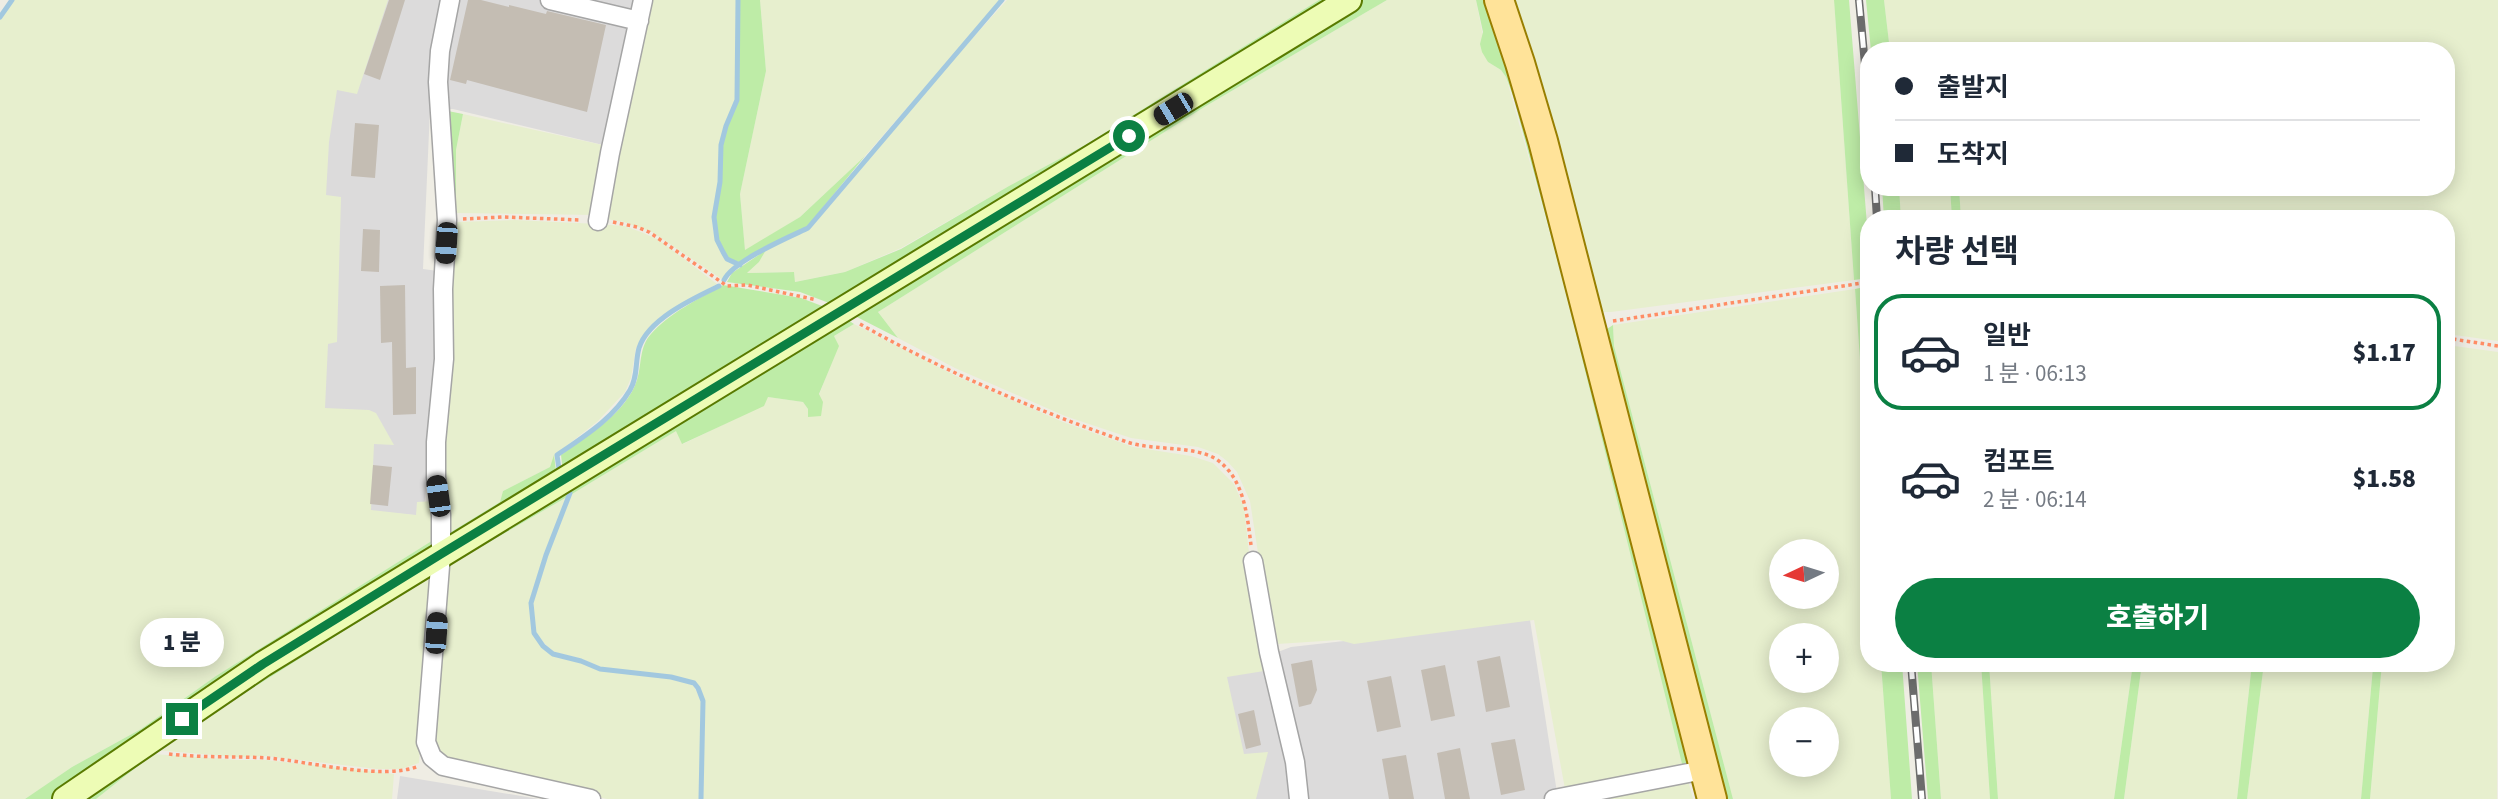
<!DOCTYPE html>
<html lang="ko">
<head>
<meta charset="utf-8">
<style>
  :root { --surface:#fff; --page:#f2f2f3; --text:#1f2937; --muted:#747a83; --line:#e0e1e3; --accent:#0b8043 }
  body { margin:0; font-family:"Source Sans 3","Noto Sans KR",sans-serif; background:var(--page); color:var(--text); height:100vh; display:flex; flex-direction:column; font-size:26px; white-space:nowrap }
  * { box-sizing:border-box; margin:0 }
  p { font-size:23px; color:var(--muted) }
  .icon { flex:none; width:38px; height:38px; fill:none; stroke:currentColor; stroke-width:2; stroke-linecap:round; stroke-linejoin:round }
  .map { position:relative; flex:1; overflow:hidden }
  .panel { position:absolute; left:1860px; top:210px; width:595px; height:462px; display:flex; flex-direction:column; background:var(--surface); border-radius:28px; box-shadow:0 4px 18px #0003 }
  .panel>* { flex:none }
  .banner { position:absolute; left:1860px; top:42px; width:595px; height:154px; border-radius:28px; box-shadow:0 4px 18px #0003; display:grid; align-content:center; height:154px; padding:0 35px; background:var(--surface) }
  .needle { width:46px; rotate:266deg }
  .fabs { position:absolute; left:1769px; top:539px; display:grid; gap:14px }
  .fabs a { display:grid; place-items:center; width:70px; height:70px; border-radius:50%; background:var(--surface); box-shadow:0 4px 18px #0003; font-size:35px }
  .end { position:absolute; width:32px; height:32px; margin:-16px; border:9px solid #0b8043; background:#fff; box-shadow:0 0 0 4px #fff }
  .from { border-radius:50% }
  .bubble { position:absolute; height:49px; border-radius:24px; background:var(--surface); box-shadow:0 4px 18px #0003; font-size:23px; font-weight:800; line-height:49px; text-align:center }
  .car { position:absolute; width:21px; height:42px; margin:-21px -10px; border-radius:9px; box-shadow:0 0 5px 2px #0007; background:linear-gradient(#222 24%,#8ab4d8 0 40%,#222 0 76%,#8ab4d8 0 86%,#222 0) }
  .banner b { display:flex; align-items:center; gap:24px; height:66px; font-size:26px }
  .banner b+b { border-top:2px solid var(--line) }
  .banner i { width:18px; height:18px; background:var(--text) }
  ul { padding:0; list-style:none }
  li { display:flex; align-items:center; gap:21px; height:116px; margin:0 14px 10px; padding:0 21px; border:4px solid transparent; border-radius:28px }
  li div { flex:1 }
  li b { display:block; font-size:26px }
  li em { font-style:normal; font-weight:800 }
  li.current { border-color:var(--accent) }
  li>.icon { width:63px; height:63px; stroke-width:1.5 }
  h2 { padding:0 35px; font-size:32px; line-height:84px }
  .button { display:flex; gap:14px; margin-top:auto; padding:14px 35px }
  .button a { flex:1; height:80px; border-radius:42px; background:var(--accent); color:#fff; font-size:28px; font-weight:800; line-height:80px; text-align:center }
  .map>svg:first-child { display:block }
</style>
</head>
<body>
<div class="map">
<svg width="2498" height="799" viewBox="0 0 2498 799">
  <rect width="100%" height="100%" fill="#efede4"/>
  <path fill="#dcdbdb" d="M366,0h271l-34,145 -150,-36h-23l-7,160 15,2 -8,182 -7,63 -60,-6 -44,-101 3,-216 12,-107z
    M1530,620l28,179h-308l-31,-125 72,-27z
    M400,776l139,23h-142z"/>
  <path fill="#e7efce" fill-rule="evenodd" d="M13,0h375l-31,94 -20,-4 -8,52 -3,53 15,2 -4,145 -9,2 -3,64 44,2 7,3 18,32 -20,-1 -3,66 45,5 1,-13 18,-1 3,36 -222,139 -75,53 -69,38 -38,26 -9,6h-25v-781z
    M646,0h91l-1,100 -12,25 -4,20 -1,37 -7,35 1,13 8,22 5,8 11,6 -10,6 -4,8 -71,-48 -28,-10 -18,-3z
    M760,0h241l-136,156 -65,61 -55,34 -5,-57 26,-123z
    M1007,0h312l-234,145 -76,41 -108,62 -56,24 -50,10 -1,-10 -47,1 12,-11 7,-12 44,-21 148,-175z
    M1387,0h89l12,62 13,8 5,7 55,196 122,495 -118,21 -31,-169 -180,24 -15,-4 -62,4 -12,-46 -15,-97 -13,-29 -10,-11 -9,-7 -20,-7 -67,-9 -66,-22 -110,-48 -57,-30 -20,-26 328,-206z
    M1513,0h321l20,280 -243,32h-8l-6,-4z
    M1884,0h614v341l-51,-7 -1,-115h-485l-2,-32h487v-136h-556z
    M463,114l144,32 -12,69 -139,-2v-63z
    M1899,187h51l2,32h-51z
    M515,220l83,4 26,2 17,6 18,8 58,44 -56,32 -11,11 -14,21 -5,30 -6,14 -27,29 -43,34 -5,12 -47,24 -3,11 -49,30 -7,-18 -6,-42 14,-246 6,-4z
    M1855,289l14,199v175h12l10,136h-158l-119,-453 -1,-21zM1782,551h45v46h-45zM1782,635h45v46h-45zM1782,719h45v46h-45z
    M854,324l102,52 107,46 70,25 58,9 22,7 21,21 10,23 6,55 20,108 -43,7 17,77 24,-2 -12,47h-553l2,-98 -5,-14 -5,-5 -24,-6 -70,-9 -19,-8 -28,-7 -9,-8 -9,-11 -3,-30 15,-48 24,-61 105,-64 6,14 56,-27 29,-20 35,5 5,7 11,-14 19,-49 -4,-10z
    M2447,345l51,7 -1,447h-127l12,-136h64z
    M567,497l-23,57 -14,48 3,32 19,21 29,7 19,8 71,9 22,5 8,17 -1,98h-93l-166,-41 -10,-26 15,-165z
    M433,575l-14,188 -18,6h-24l-111,-13 -28,1 -84,-7z
    M1931,663h50l9,136h-49z
    M1989,663h144l-19,136h-116z
    M2142,663h110l-15,136h-113z
    M2264,663h107l2,4 -12,132h-114z
    M153,754l85,6h28l128,14 -2,25h-296z
    M1688,780l5,19h-90z"/>
  <path fill="#beeca7" d="M739,0h21l6,71 -26,123 5,56 55,-33 65,-61 -58,71 -43,21 -23,15 -13,-5 -4,-7 -9,-21 -1,-13 7,-35 1,-37 4,-19 12,-26z
    M1319,0h17l-499,306 -37,-14 -73,-10 5,-9 34,-23 -7,12 -12,11 47,-1 1,10 50,-10 56,-23 108,-63 76,-41z
    M1363,0h24l-181,106 -328,206 20,26 -43,-22 263,-166z
    M1476,0h12l25,75 177,691 -7,2 -122,-495 -48,-177 -7,-19 -5,-7 -13,-8 -6,-10 -2,-8 3,-12z
    M1834,0h15l20,250v28l-15,2z
    M1866,0h18l6,51h-19z
    M448,111l15,3 -7,36v63l-5,-1z
    M1882,187h17l2,32h-17z
    M1950,187h9l2,32h-9z
    M723,285l78,13 29,11 -267,164 -2,-18c26,-20 65,-41 76,-75 5,-16 2,-33 14,-46 18,-21 48,-35 72,-49z
    M1869,286v202l-14,-199z
    M845,318l9,6 -20,12 5,10 -20,48 4,8 -2,14 -13,1v-8l-5,-7 -35,-5 -4,9 -82,38 -6,-13 -104,63 -3,-2 -2,5 -121,70v-11z
    M1613,325l1,21 119,453h-12l-117,-468z
    M554,455l2,16 -112,73v-30l7,18 49,-30 3,-11 47,-24z
    M438,537l1,8 -384,254h-30l47,-32 69,-38 75,-53z
    M435,564l-2,11 -279,175z
    M1881,663h21l10,136h-21z
    M1917,663h14l10,136h-13z
    M1981,663h8l9,136h-8z
    M2133,663h9l-18,136h-10z
    M2252,663h12l-17,136h-10z
    M2371,663h11l-12,136h-9l12,-132z
    M153,754l-57,45h-19z"/>
  <g fill="none" stroke-linecap="round" stroke-linejoin="round">
    <path stroke="#a2c8df" stroke-width="5" d="M738,0l-1,100 -11,26 -5,19 -1,37 -6,35 3,23 6,12 4,7 13,6
      M0,17l12,-17
      M724,280c9,-19 63,-42 84,-52l194,-228
      M559,469l-2,-14c26,-18 56,-36 73,-65 8,-13 5,-28 9,-42 9,-29 55,-50 80,-62
      M570,493l-24,62 -15,48 3,30 9,13 10,8 28,7 19,8 71,8 23,6 4,5 5,13 -2,98"/>
  </g>
  <path fill="#c4bdb3" d="M389,0h16l-25,80 -16,-6z
    M468,0h13l28,7v-2l37,9 1,-3 59,14 -19,87 -120,-32 -1,4 -16,-4z
    M355,123l24,2 -4,53 -24,-2z
    M363,229l17,1 -1,42 -18,-1z
    M405,285l1,83 10,-1v47l-23,1 -1,-73 -11,1 -1,-57z
    M373,465l19,2 -4,39 -18,-2z
    M1500,656l10,51 -24,5 -9,-51z
    M1312,660l5,30 -6,14 -12,3 -8,-43z
    M1445,665l10,51 -24,5 -10,-51z
    M1391,676l10,51 -24,5 -10,-51z
    M1254,710l7,35 -15,4 -8,-35z
    M1515,739l10,51 -24,5 -10,-52z
    M1460,748l10,51h-25l-8,-46z
    M1406,755l8,44h-25l-7,-40z"/>
  <g fill="none" stroke-linecap="round" stroke-linejoin="round">
    <g stroke="#a5a5a5" stroke-width="21">
      <path id="minor" d="M450,0l-10,51 -2,31 9,138 -4,69 1,70 -8,83v35l5,38v39l-15,188 6,15 11,9 148,33
        M550,0l89,21
        M598,221l12,-68 33,-153
        M1253,561l16,91 26,110 4,37
        M1554,799l150,-29"/>
    </g>
    <g stroke="#597a00" stroke-width="28">
      <path id="secondary" d="M65,799l198,-135 1086,-664"/>
    </g>
    <g stroke="#987e00" stroke-width="32">
      <path id="primary" d="M1499,0l21,63 23,78 169,658"/>
    </g>
    <path stroke="#ff8d65" stroke-width="3.5" stroke-dasharray="3.5 3.5" stroke-linecap="butt" d="M463,219l40,-2 78,3
      M613,222l24,5 12,5 78,54 20,-1 70,15
      M1613,321l256,-39
      M860,324c85,48 175,86 267,118 26,9 66,3 89,17 28,19 31,55 35,86
      M2446,338l52,8
      M169,754c33,4 66,2 98,4 42,3 114,23 152,8"/>
    <use href="#minor" stroke="#fff" stroke-width="18"/>
    <use href="#secondary" stroke="#edfcb5" stroke-width="24"/>
    <use href="#primary" stroke="#ffe399" stroke-width="28"/>
    <g stroke="#6c6c6c" stroke-width="8">
      <path id="rail" d="M1859,0l10,108
        M1875,187l2,32
        M1911,663l11,136"/>
    </g>
    <use href="#rail" stroke="#fff" stroke-width="5" stroke-dasharray="16" stroke-linecap="butt"/>
  </g>
  <g fill="none" stroke-linecap="round" stroke-linejoin="round">
    <path stroke="#0b8043" stroke-width="9" d="M182,719l81,-55 178,-110 688,-418"/>
  </g>
</svg>
<div class="fabs">
<a><svg class="needle" viewBox="-14 -14 28 28"><path d="M0-13l5 13h-10z" fill="#e53935"/><path d="M0 13l5-13h-10z" fill="#747a83"/></svg></a>
<a>+</a>
<a>−</a>
</div>
<i class="end from" style="left:1129px;top:136px"></i>
<i class="end" style="left:182px;top:719px"></i>
<div class="bubble" style="left:140px;top:618px;width:84px">1 분</div>
<i class="car" style="left:1173px;top:109px;rotate:239deg"></i>
<i class="car" style="left:446px;top:243px;rotate:184deg"></i>
<i class="car" style="left:438px;top:496px;rotate:352deg"></i>
<i class="car" style="left:436px;top:633px;rotate:4deg"></i>
<div class="banner">
<b><i class="from"></i>출발지</b>
<b><i></i>도착지</b>
</div>
<section class="panel">
<h2>차량 선택</h2>
<ul>
<li class="current"><svg class="icon" aria-label="car" viewBox="0 0 24 24"><path d="M5 17H2v-5l4-1 3-4h7l3 4 3 1v5h-3M9 17h6M6 11h13"/><circle cx="7" cy="17" r="2"/><circle cx="17" cy="17" r="2"/></svg><div><b>일반</b><p>1 분 · 06:13</p></div><em>$1.17</em></li>
<li><svg class="icon" aria-label="car" viewBox="0 0 24 24"><path d="M5 17H2v-5l4-1 3-4h7l3 4 3 1v5h-3M9 17h6M6 11h13"/><circle cx="7" cy="17" r="2"/><circle cx="17" cy="17" r="2"/></svg><div><b>컴포트</b><p>2 분 · 06:14</p></div><em>$1.58</em></li>
</ul>
<div class="button"><a>호출하기</a></div>
</section>
</div>
</body>
</html>
